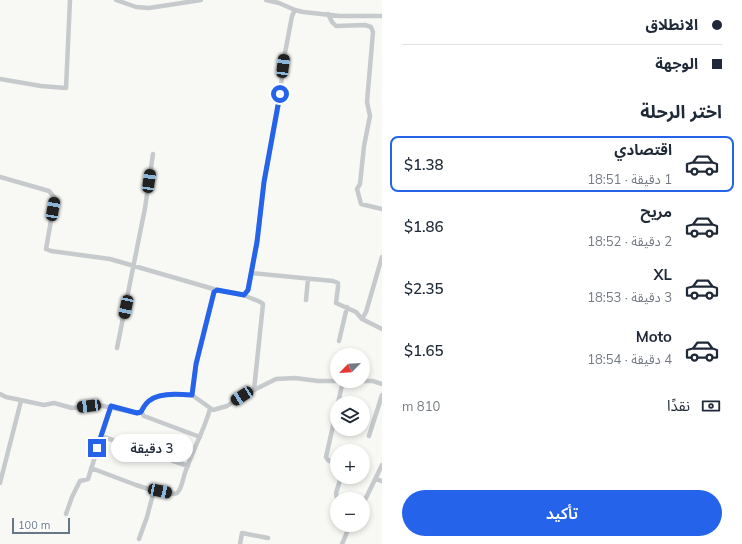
<!DOCTYPE html>
<html lang="ar">
<head>
<meta charset="utf-8">
<style>
  :root { --surface:#fff; --page:#f2f2f3; --text:#1f2937; --muted:#747a83; --line:#e0e1e3; --accent:#2563eb }
  body { margin:0; font-family:Mulish,"Noto Sans Arabic",sans-serif; background:var(--page); color:var(--text); direction:rtl; height:100vh; display:flex; flex-direction:column; font-size:15px; white-space:nowrap }
  * { box-sizing:border-box; margin:0 }
  p { font-size:13px; color:var(--muted) }
  .icon { flex:none; width:22px; height:22px; fill:none; stroke:currentColor; stroke-width:2; stroke-linecap:round; stroke-linejoin:round }
  .map { position:relative; flex:1; overflow:hidden; direction:ltr }
  .sheet { display:flex; flex-direction:column; background:var(--surface); width:360px }
  .sheet>* { flex:none }
  .guide { display:grid; align-content:center; height:88px; padding:0 20px; background:var(--surface) }
  .needle { width:26px; rotate:246deg }
  .tools { position:absolute; left:330px; top:348px; display:grid; gap:8px }
  .tools a { display:grid; place-items:center; width:40px; height:40px; border-radius:50%; background:var(--surface); box-shadow:0 2px 6px #0003; font-size:20px }
  .scale { position:absolute; left:12px; bottom:10px; width:58px; box-sizing:border-box; padding-left:4px; border:2px solid #667787; border-top:0; font-size:11px; line-height:14px; white-space:nowrap; color:#667787; -webkit-text-stroke:3px #fff; paint-order:stroke }
  .end { position:absolute; width:18px; height:18px; margin:-9px; border:5px solid #2563eb; background:#fff; box-shadow:0 0 0 2px #fff }
  .from { border-radius:50% }
  .bubble { position:absolute; height:28px; border-radius:14px; background:var(--surface); box-shadow:0 2px 6px #0003; font-size:13px; font-weight:600; line-height:28px; text-align:center; direction:rtl }
  .car { position:absolute; width:12px; height:24px; margin:-12px -6px; border-radius:5px; box-shadow:0 0 3px 1px #0007; background:linear-gradient(#222 24%,#8ab4d8 0 40%,#222 0 76%,#8ab4d8 0 86%,#222 0) }
  .guide b { display:flex; align-items:center; gap:14px; height:38px; font-size:15px }
  .guide b+b { border-top:1px solid var(--line) }
  .guide i { width:10px; height:10px; background:var(--text) }
  ul { padding:0; list-style:none }
  li { display:flex; align-items:center; gap:12px; height:56px; margin:0 8px 6px; padding:0 12px; border:2px solid transparent; border-radius:8px }
  li div { flex:1 }
  li b { display:block; font-size:15px }
  li em { font-style:normal; font-weight:600 }
  li.on { border-color:var(--accent) }
  li>.icon { width:36px; height:36px; stroke-width:1.5 }
  h2 { padding:0 20px; font-size:18px; line-height:48px }
  .pay { display:flex; align-items:center; gap:10px; height:44px; padding:0 20px; font-size:15px }
  .pay p { margin-inline-start:auto }
  .button { display:flex; gap:8px; margin-top:auto; padding:8px 20px }
  .button a { flex:1; height:46px; border-radius:24px; background:var(--accent); color:#fff; font-size:16px; font-weight:600; line-height:46px; text-align:center }
  main { display:flex; flex:1; min-height:0 }
  .map>svg:first-child { display:block }
</style>
</head>
<body>
<main>
<section class="sheet">
<div class="guide">
<b><i class="from"></i>الانطلاق</b>
<b><i></i>الوجهة</b>
</div>
<h2>اختر الرحلة</h2>
<ul>
<li class="on"><svg class="icon" aria-label="car" viewBox="0 0 24 24"><path d="M5 17H2v-5l4-1 3-4h7l3 4 3 1v5h-3M9 17h6M6 11h13"/><circle cx="7" cy="17" r="2"/><circle cx="17" cy="17" r="2"/></svg><div><b>اقتصادي</b><p>1 دقيقة · 18:51</p></div><em>$1.38</em></li>
<li><svg class="icon" aria-label="car" viewBox="0 0 24 24"><path d="M5 17H2v-5l4-1 3-4h7l3 4 3 1v5h-3M9 17h6M6 11h13"/><circle cx="7" cy="17" r="2"/><circle cx="17" cy="17" r="2"/></svg><div><b>مريح</b><p>2 دقيقة · 18:52</p></div><em>$1.86</em></li>
<li><svg class="icon" aria-label="car" viewBox="0 0 24 24"><path d="M5 17H2v-5l4-1 3-4h7l3 4 3 1v5h-3M9 17h6M6 11h13"/><circle cx="7" cy="17" r="2"/><circle cx="17" cy="17" r="2"/></svg><div><b>XL</b><p>3 دقيقة · 18:53</p></div><em>$2.35</em></li>
<li><svg class="icon" aria-label="car" viewBox="0 0 24 24"><path d="M5 17H2v-5l4-1 3-4h7l3 4 3 1v5h-3M9 17h6M6 11h13"/><circle cx="7" cy="17" r="2"/><circle cx="17" cy="17" r="2"/></svg><div><b>Moto</b><p>4 دقيقة · 18:54</p></div><em>$1.65</em></li>
</ul>
<div class="pay"><svg class="icon" aria-label="cash" viewBox="0 0 24 24"><path d="M3 7h18v10H3z"/><circle cx="12" cy="12" r="2"/></svg>نقدًا<p>810 m</p></div>
<div class="button"><a>تأكيد</a></div>
</section>
<div class="map">
<svg width="382" height="544" viewBox="0 0 382 544">
  <rect width="100%" height="100%" fill="#f8f8f5"/>
  <g fill="none" stroke-linecap="round" stroke-linejoin="round">
    <path stroke="#c6cacd" stroke-width="4.5" d="M116,0l20,7 13,1 52,-8
      M266,0l13,3 16,7 8,2 37,4h42
      M328,14l4,8 4,4 29,-1 6,2 2,5 -6,70 3,14 -6,30 -4,38 -3,5 4,15 21,5
      M0,79l41,7 25,2 4,-88
      M0,177l49,14 6,7 -9,51 5,2 59,8 107,31
      M251,273l82,8 5,2v4l-2,16 20,9 6,7 20,10
      M244,295c6,4 15,5 19,9l-9,86
      M306,300l2,-21
      M362,319l4,-7 16,-55
      M339,341l8,-34
      M117,348l28,-140 8,-54
      M0,394l6,3 38,8 10,-2 18,5 26,-3 39,8 4,-1 5,-9 9,-6 17,-3 20,1 21,15 14,-4 15,-10 34,-17 19,-1 23,3h55l9,3
      M192,395l4,-30 18,-73 3,-2 27,5 4,-5 9,-48 7,-60 14,-74 7,-55 7,-37 3,-6
      M338,403l5,-22
      M337,408l-11,49 2,3 9,5
      M141,412l3,4 56,21
      M101,436l87,30
      M369,436l13,-41
      M91,468l45,17 19,6
      M376,479l6,2
      M0,483l21,-82
      M337,499l-1,-6 5,-16
      M363,504l19,-39
      M66,514l6,-17 8,-16 8,-2 23,-73
      M139,539l8,-22 6,-23 2,-3c6,0 17,5 22,2 5,-4 6,-15 8,-20 7,-22 19,-42 25,-64
      M240,544l2,-11 26,5
      M342,544l8,-19"/>
  </g>
  <g fill="none" stroke-linecap="round" stroke-linejoin="round">
    <path stroke="#2563eb" stroke-width="5" d="M97,448l14,-42 26,7 4,-1c1,-2 3,-6 5,-8 9,-12 32,-10 46,-9l4,-31 18,-72 3,-2 27,5 4,-5 9,-48 7,-60 16,-88"/>
  </g>
</svg>
<div class="tools">
<a><svg class="needle" viewBox="-14 -14 28 28"><path d="M0-13l5 13h-10z" fill="#e53935"/><path d="M0 13l5-13h-10z" fill="#747a83"/></svg></a>
<a><svg class="icon" aria-label="layers" viewBox="0 0 24 24"><path d="M12 4l9 5-9 5-9-5zM3 14l9 5 9-5"/></svg></a>
<a>+</a>
<a>−</a>
</div>
<div class="scale">100 m</div>
<i class="end from" style="left:280px;top:94px"></i>
<i class="end" style="left:97px;top:448px"></i>
<div class="bubble" style="left:111px;top:434px;width:82px">3 دقيقة</div>
<i class="car" style="left:283px;top:66px;rotate:7deg"></i>
<i class="car" style="left:149px;top:181px;rotate:8deg"></i>
<i class="car" style="left:53px;top:209px;rotate:10deg"></i>
<i class="car" style="left:126px;top:307px;rotate:192deg"></i>
<i class="car" style="left:242px;top:396px;rotate:237deg"></i>
<i class="car" style="left:89px;top:406px;rotate:263deg"></i>
<i class="car" style="left:160px;top:491px;rotate:102deg"></i>
</div>
</main>
</body>
</html>
